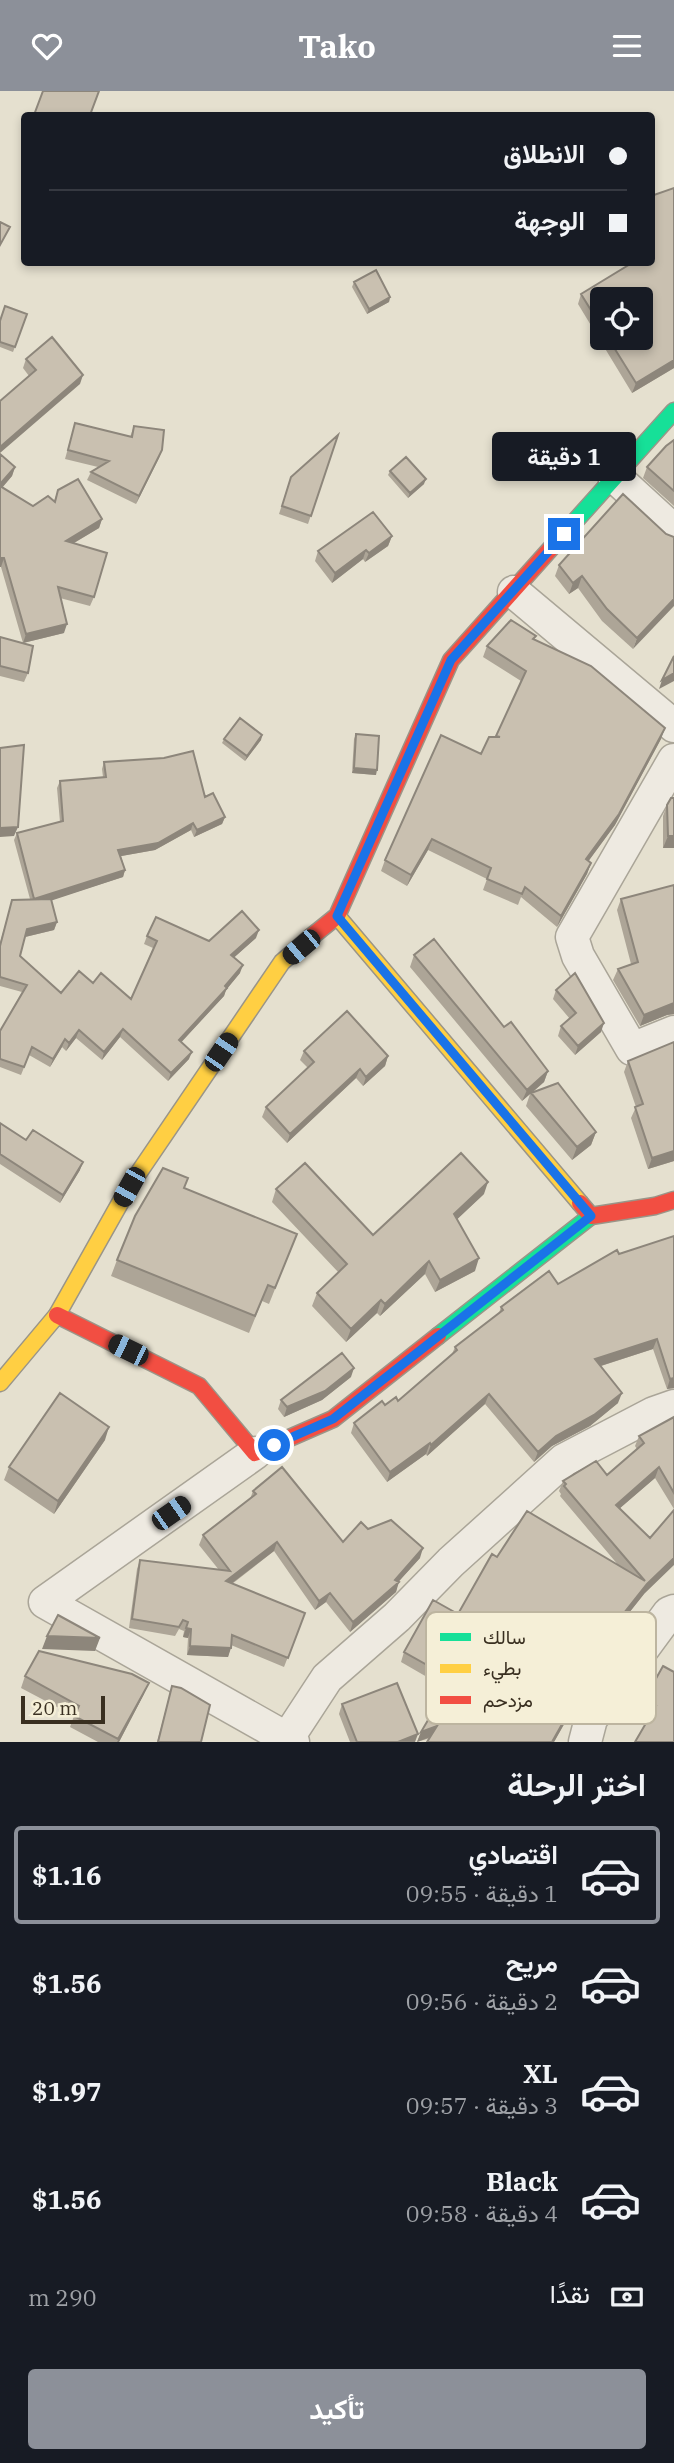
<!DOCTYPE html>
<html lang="ar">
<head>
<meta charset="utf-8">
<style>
  :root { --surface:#171b24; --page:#20242c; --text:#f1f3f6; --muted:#9ea1a6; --line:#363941; --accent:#8c9099 }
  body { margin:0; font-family:"IBM Plex Serif",Vazirmatn,serif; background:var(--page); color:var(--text); direction:rtl; height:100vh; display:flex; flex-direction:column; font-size:26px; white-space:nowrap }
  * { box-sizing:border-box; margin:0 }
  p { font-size:23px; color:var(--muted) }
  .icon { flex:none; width:38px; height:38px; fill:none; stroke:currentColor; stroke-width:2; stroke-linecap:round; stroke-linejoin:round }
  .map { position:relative; height:1651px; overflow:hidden; direction:ltr }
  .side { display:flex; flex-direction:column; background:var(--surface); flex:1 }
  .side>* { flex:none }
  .hud { position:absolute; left:21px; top:21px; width:634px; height:154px; border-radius:7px; box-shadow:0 4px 10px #0003; direction:rtl; display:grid; align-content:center; height:154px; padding:0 28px; background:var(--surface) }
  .tools { position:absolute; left:590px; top:196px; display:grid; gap:14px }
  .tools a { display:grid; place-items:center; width:63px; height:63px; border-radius:7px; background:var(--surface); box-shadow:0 4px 10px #0003; font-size:35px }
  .scale { position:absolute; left:21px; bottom:18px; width:84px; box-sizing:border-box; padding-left:7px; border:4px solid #392f20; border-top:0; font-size:19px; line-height:24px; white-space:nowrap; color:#392f20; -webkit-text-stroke:5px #f5efd7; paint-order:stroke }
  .end { position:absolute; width:32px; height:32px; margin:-16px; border:9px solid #1a73e8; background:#fff; box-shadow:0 0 0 4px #fff }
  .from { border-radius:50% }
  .bubble { position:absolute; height:49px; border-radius:7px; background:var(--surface); box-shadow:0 4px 10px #0003; font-size:23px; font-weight:700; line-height:49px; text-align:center; direction:rtl }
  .car { position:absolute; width:21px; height:42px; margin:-21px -10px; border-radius:9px; box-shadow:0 0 5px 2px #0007; background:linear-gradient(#222 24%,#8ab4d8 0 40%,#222 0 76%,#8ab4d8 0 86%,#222 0) }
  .hud b { display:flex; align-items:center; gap:24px; height:66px; font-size:26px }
  .hud b+b { border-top:2px solid var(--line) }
  .hud i { width:18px; height:18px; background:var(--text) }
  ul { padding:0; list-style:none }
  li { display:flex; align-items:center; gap:21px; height:98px; margin:0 14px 10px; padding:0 14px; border:4px solid transparent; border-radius:7px }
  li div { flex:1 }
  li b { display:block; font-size:26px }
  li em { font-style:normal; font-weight:700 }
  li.active { border-color:var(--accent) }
  li>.icon { width:63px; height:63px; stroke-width:1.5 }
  h2 { padding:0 28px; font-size:32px; line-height:84px }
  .pay { display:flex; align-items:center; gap:18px; height:77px; padding:0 28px; font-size:26px }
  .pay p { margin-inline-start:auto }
  .button { display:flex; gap:14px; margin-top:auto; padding:14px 28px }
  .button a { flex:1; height:80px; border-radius:7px; background:var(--accent); color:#fff; font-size:28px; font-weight:700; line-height:80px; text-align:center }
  header { display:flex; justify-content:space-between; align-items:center; height:91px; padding:0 28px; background:var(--accent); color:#fff; font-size:32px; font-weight:700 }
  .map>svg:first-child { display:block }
</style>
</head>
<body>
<header><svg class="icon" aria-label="menu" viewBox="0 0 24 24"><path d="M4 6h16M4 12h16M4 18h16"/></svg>Tako<svg class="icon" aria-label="heart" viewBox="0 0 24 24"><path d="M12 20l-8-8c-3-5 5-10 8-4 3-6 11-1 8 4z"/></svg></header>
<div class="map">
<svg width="674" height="1651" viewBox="0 0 674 1651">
  <rect width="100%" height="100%" fill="#e5e0cf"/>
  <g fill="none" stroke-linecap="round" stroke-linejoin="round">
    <g stroke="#aaa598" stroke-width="35">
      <path id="street" d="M614,385l60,55
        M514,501l160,134
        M674,669l-102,177 6,19 54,93 42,-17
        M255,1362l-210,149 248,140
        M287,1648l40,-61 70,-61 54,-55 113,-102 90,-47 20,-7
        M585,1651l6,-23 78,-106 5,-2"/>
    </g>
    <g stroke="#9a9588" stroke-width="19">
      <path id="fast" d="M569,437l105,-117
        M438,1245l153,-120"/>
    </g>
    <g stroke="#9a9588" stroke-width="19">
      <path id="slow" d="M337,825l243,287
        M0,1292l57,-68 72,-128 153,-225 29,-25"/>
    </g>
    <g stroke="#9a9588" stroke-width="19">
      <path id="jam" d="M311,846l26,-21 114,-256 118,-132
        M580,1112l11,13 64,-10 19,-6
        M57,1224l142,71 56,67 78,-34 105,-83"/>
    </g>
    <use href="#street" stroke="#eeeae1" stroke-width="32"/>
    <use href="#fast" stroke="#16e098" stroke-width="16"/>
    <use href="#slow" stroke="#ffcf43" stroke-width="16"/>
    <use href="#jam" stroke="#f24e42" stroke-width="16"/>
  </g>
  <path fill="#ada597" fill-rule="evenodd" d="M651,172l23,105 -42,25 -54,-89 3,-10zM602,208l38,39h-38z
    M354,191l36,15 -1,5 -22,12 -15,-27z
    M27,223l-14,38 -13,-5v-26z
    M26,268l54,25 -51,-8 -6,-8z
    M75,332l55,14 4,-11 28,24 -26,54 -49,-24 4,-8 7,-5 -33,-8z
    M338,344l-30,89 -29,-10 12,-37z
    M674,349v66l-31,-28 4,-11z
    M0,363l15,13 -3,9 -10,12 31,18 21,-5 4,-11 44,29 -3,9 -25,15 20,54 -4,9 -30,-8 4,35 -41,10 -22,-76h-1z
    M390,380l34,13 -16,14 -20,-23z
    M666,443l8,3 -41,112 -31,-28 -24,-33 -9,6 -14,-18 4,-11z
    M392,445l-4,10 -23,16 -2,-3 -31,24 -17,-22 3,-10z
    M536,545l-2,4 127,99 -46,86 -27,36 3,2 -4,11 -30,53 -36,-30 -3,8 -35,-15 4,-11 -59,-29 -21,36 -26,-15 4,-11 111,-123 25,-56 -38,-24 4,-11z
    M0,546l28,36 -4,9 -24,-6z
    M356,643l20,41 -24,-2 2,-34z
    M262,644l-1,5 -16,21 -23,-18 2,-4z
    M104,671l101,35 20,20 -3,7 -28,13 -3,-7 -36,20 -34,6 4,14 -2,7 -72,23 6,22 -3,8 -29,7 -5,19 41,37 32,-10 38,16 22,-51 -9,-4 3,-8 62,5 47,-3 -22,19 6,16 -14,17 -2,6 -43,46 8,17 -21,22 -48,-44 -18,23 -26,-22 -10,13 -4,-4 -12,20 -21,-12 -8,20 -21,-8v-36l22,-39 -22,-6v-43l12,-43 18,-1 -16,-59 3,-7 43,-11 -3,-34 3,-7 43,-4 -1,-8z
    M667,714l7,43h-11v-32z
    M674,794v129l-7,1 -27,11 -27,-46 5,-11 13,-5 -14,-54 4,-11z
    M414,864l90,72 44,44 -4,11 -11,10 63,40 -5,13 -19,15 -46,-54 4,-12 -8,7 -112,-134z
    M556,899l45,42 -26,23 -17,-19 3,-10 9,-7 -17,-20z
    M304,960l84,5 -3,10 -22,20 -7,-8 -69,65 -25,-26 4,-10 42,-39 -8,-8z
    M628,970l46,100 -26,8 -17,-51 5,-11 -12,-35z
    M0,1032l26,17 54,30 -20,33 -60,-39z
    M184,1097l113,46 -28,70 -7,-3 -13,32 -138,-57 6,-16z
    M276,1098l97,46 111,-41 -27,25 18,52 -40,21 -10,-18 -45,42 -3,-3 -31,29 -34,-36 5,-13 22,-20 -67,-71z
    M674,1145v152l-7,1 -14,-40 -52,17 17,37 -28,23 -38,20 -18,16 -49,-58 -58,52 -1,-2 -39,28 -36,-49 3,-10 31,-18 13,-4 54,-47 3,-7 44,-34 2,-6 57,-23 61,-30z
    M351,1286l-29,23 -38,17 -6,-8 3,-9z
    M674,1326v92l-19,-31 -35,30 30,30 -6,56 -40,50 10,8 -4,10 -22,30 -4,-3 -30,53h-127l3,-4 -13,4 4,-10 25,-44 -45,-26 3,-10 54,-38 39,-57 122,9 -59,-70 1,-2 -2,-3 4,-10 44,-6 30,-26 -2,-3 4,-10z
    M105,1349l-51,74 -50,-34 5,-13z
    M253,1400l90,51 25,-13 52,29 -22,24 -2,10 -46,40 -24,-30 -11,8 -41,-59 -42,33 73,29 -21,54 -53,-22 -3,12 -41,-2 1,-17 -5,-1 1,-6 -5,-2 -4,7 -46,-8 8,-59 3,-9 79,10 -20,-25 4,-10 47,-36z
    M674,1581l-23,43 -10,-6 3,-9z
    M25,1585l119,18 -25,48h-21l-28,-15 4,-11 -53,-28z
    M172,1595l29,56h-44z
    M342,1613l73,38h-65l-11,-28z"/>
  <path fill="#8d867b" d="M390,206l-1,5 -22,12 2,-5z
    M674,269v8l-42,25 4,-10z
    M83,284l-3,9 -80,69v-6z
    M162,359l-3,8 -23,46 3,-8z
    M15,376l-3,9 -12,14v-6z
    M426,388l-2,5 -16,14 2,-5z
    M102,428l-3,9 -37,22 4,-9z
    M392,445l-4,10 -23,16 4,-9z
    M366,459l-3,9 -31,24 3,-10z
    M0,467h4l-3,9h-1z
    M582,485l-4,12 -9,6 4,-11z
    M674,508v7l-41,43 4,-11z
    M67,533l-3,9 -41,10 3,-9z
    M674,582v8l-15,8 3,-9z
    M665,637l-4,11 -46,86 -33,45 4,-11z
    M262,644l-1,5 -16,21 2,-5z
    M354,677l23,2 -1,5 -24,-2z
    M225,726l-3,7 -28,13 3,-7z
    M193,732l-2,7 -36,20 -39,7 2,-7z
    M18,736l-4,9 -14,1v-9z
    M668,745h6v12h-11z
    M432,748l-4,11 -21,36 4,-11z
    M591,772l-4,11 -30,53 4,-11z
    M125,779l-2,7 -91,30 2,-8z
    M57,831l-3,8 -29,7 2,-8z
    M259,839l-3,8 -28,25 3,-8z
    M243,874l-3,8 -14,17 -2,6 -48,52 3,-8z
    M674,912v11l-7,1 -27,11 4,-11z
    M604,932l-3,9 -26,23 3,-9z
    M123,938l-3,8 -18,23 2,-8z
    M79,939l-3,8 -10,13 3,-8z
    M65,948l-3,8 -12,20 3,-8z
    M192,961l-3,7 -21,22 3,-8z
    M388,965l-3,10 -22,20 3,-9z
    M360,978l-4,9 -69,65 3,-9z
    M548,980l-4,11 -22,19 5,-11z
    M596,1041l-5,13 -19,15 5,-13z
    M674,1060v10l-26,8 4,-11z
    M83,1071l-3,8 -20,33 3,-8z
    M488,1091l-4,12 -34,32 4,-12z
    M479,1167l-4,13 -40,21 5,-12z
    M429,1170l-4,13 -45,42 5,-12z
    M381,1209l-4,13 -31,29 5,-13z
    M657,1248l-4,10 -62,20 4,-10z
    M354,1277l-3,9 -29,23 -38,17 3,-10z
    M674,1287v10l-7,1 3,-10z
    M622,1302l-4,10 -28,23 -38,20 -18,16 4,-10 18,-16z
    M489,1303l-4,10 -58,52 4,-11z
    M109,1336l-4,13 -51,74 4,-13z
    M430,1352l-4,11 -39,28 3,-10z
    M659,1376l-4,11 -43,37 4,-10z
    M277,1451l-3,9 -51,39 3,-9z
    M423,1457l-3,10 -28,31 3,-9z
    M674,1467v7l-30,29 -46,58 3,-10 46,-58z
    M399,1491l-3,10 -46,40 3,-10z
    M330,1502l-4,9 -11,8 4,-9z
    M186,1537l5,1 -3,9 -5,-1z
    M47,1545l53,2 -5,13 -53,-2z
    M190,1555l41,2 -3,9 -41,-2z
    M614,1561l-4,10 -22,30 3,-10z
    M588,1587l-4,11 -30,53h-2z
    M149,1592l-5,11 -25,48h-2z
    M437,1635l-4,10 -16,6 4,-10z
    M418,1643l-3,8h-17z"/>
  <path fill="#c9c0b0" stroke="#8d867b" stroke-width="2" d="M43,0h56l-9,24h-56z
    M674,97v172l-38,23 -28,-45h32v-39h-38v29l-21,-34 51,-31h19v-67z
    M0,131l10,5 -10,18z
    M376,179l14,27 -21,12 -15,-27z
    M5,215l22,8 -12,33 -15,-5v-21z
    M52,246l31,38 -83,72v-46l36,-31 -10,-11z
    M75,332l57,14 2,-11 30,4 -2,20 -23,46 -48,-24 18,-11 -41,-11z
    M338,344l-27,81 -29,-10 9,-29z
    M674,349v51l-27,-24 19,-21z
    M0,363l15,13 -15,17z
    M406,366l20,22 -16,14 -20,-22z
    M78,388l24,40 -36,22 41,12 -13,44 -36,-10 9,37 -41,10 -22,-76h-4v-72l33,20 15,-10 7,6 3,-12z
    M623,403l43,40 8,3v62l-37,39 -30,-29 -25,-33 -9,7 -14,-18z
    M373,421l19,24 -23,17 -3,-3 -31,23 -17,-22z
    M511,529l25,16 -3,3 58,27 74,62 -46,86 -33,45 5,4 -30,53 -36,-29 -3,7 -35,-15 4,-11 -59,-29 -21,36 -26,-15 56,-125 40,19 8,-17h11l-4,-1 30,-65 -39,-25z
    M0,546l33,9 -5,27 -28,-7z
    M674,565v17l-12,7z
    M240,627l22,17 -15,21 -23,-17z
    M356,643l23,2 -2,34 -23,-2z
    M24,654l-6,82 -18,1v-80z
    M193,660l12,46 8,-4 12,24 -28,13 -4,-7 -35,20 -40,7 7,20 -91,29 -17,-66 46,-12 -3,-40 46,-4 -2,-15 60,-4z
    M671,707h3v38h-6l-1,-31z
    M674,794v118l-30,12 -26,-46 20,-7 -17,-63z
    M51,808l6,23 -30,7 -7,27 41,37 18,-22 14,12 8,-10 30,26 26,-58 -10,-5 9,-19 53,24 33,-30 17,19 -28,25 12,10 -18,21 2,2 -48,52 13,12 -21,21 -48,-44 -19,23 -25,-22 -10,13 -4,-4 -12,20 -21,-12 -8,20 -24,-8v-28l27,-46 -27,-8v-31l12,-46z
    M434,848l70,88 7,-5 37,49 -21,19 -113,-135z
    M575,882l29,50 -26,23 -17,-20 15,-13 -20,-23z
    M347,920l41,45 -22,21 -6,-8 -70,65 -24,-27 48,-45 -10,-11z
    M674,951v109l-22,7 -17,-51 8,-3 -15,-43z
    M558,992l38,49 -19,15 -46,-54z
    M0,1032l26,17 7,-10 50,32 -20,33 -63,-41z
    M461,1062l27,29 -34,32 25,44 -39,22 -11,-19 -44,43 -4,-4 -30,29 -34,-36 30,-29 -71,-75 29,-26 68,72z
    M163,1077l25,10 -4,10 113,46 -22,54 -7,-3 -13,31 -138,-56 18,-44z
    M674,1145v142l-4,1 -13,-40 -62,20 27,34 -28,22 -38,21 -18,16 -49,-58 -58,51 -1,-2 -40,29 -36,-49 28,-22 3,4 11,-8 2,4 59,-51 -2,-3 48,-37 -2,-3 48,-36 9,13 59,-34 2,4z
    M342,1262l12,15 -29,23 -38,16 -6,-7z
    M60,1302l49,34 -51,74 -49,-34z
    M674,1326v76l-15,-26 -43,38 34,33 24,-28v48l-27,26 -46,58 13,10 -23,30 -3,-4 -36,64h-125l10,-16 -16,6 31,-53 -48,-27 29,-52 25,14 34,-60 5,3 30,-46 118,70 -81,-95 2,-2 -3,-3 33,-20 11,14 37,-32 -5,-7z
    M282,1376l61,75 18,-20 7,7 23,-9 32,28 -28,32 4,2 -46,40 -23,-29 -11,8 -42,-59 -51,39 79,32 -17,45 -56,-23 -1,13 -41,-2 1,-17 -5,-1 2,-6 -5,-2 -4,7 -47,-8 8,-59 90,11 -27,-36 53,-41 -3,-3z
    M58,1524l42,23 -53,-2z
    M39,1560l93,23 17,9 -31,56 -44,-23 5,-10 -54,-30z
    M663,1575l11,6v70h-39l21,-36 -12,-6z
    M397,1592l21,51 -20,8h-41l-15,-38z
    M172,1595l9,2 29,17 -9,37h-43z"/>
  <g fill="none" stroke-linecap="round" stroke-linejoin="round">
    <path stroke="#1a73e8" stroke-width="9" d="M274,1354l59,-26 258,-203 -254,-300 114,-256 113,-126"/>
  </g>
  <rect x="426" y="1521" width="230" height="112" rx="10" fill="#f5efd7" stroke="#bdb5a0" stroke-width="2"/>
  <rect x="440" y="1542" width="31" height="8" fill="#16e098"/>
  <rect x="440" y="1573" width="31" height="9" fill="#ffcf43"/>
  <rect x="440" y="1605" width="31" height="8" fill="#f24e42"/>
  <g font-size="19" fill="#392f20">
    <text x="483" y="1553">سالك</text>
    <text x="483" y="1584">بطيء</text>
    <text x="483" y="1616">مزدحم</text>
  </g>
</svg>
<div class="tools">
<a><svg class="icon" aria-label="locate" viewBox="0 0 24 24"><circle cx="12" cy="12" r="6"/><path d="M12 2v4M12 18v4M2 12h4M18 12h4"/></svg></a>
</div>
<div class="scale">20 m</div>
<i class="end from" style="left:274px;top:1354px"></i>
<i class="end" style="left:564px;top:443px"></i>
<div class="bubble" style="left:492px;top:341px;width:144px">1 دقيقة</div>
<i class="car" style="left:301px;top:856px;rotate:230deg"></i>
<i class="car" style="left:221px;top:961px;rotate:34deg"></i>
<i class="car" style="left:129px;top:1096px;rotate:209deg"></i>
<i class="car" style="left:128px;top:1259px;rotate:296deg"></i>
<i class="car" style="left:171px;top:1422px;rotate:55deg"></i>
<div class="hud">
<b><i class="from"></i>الانطلاق</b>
<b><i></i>الوجهة</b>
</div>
</div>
<section class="side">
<h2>اختر الرحلة</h2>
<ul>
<li class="active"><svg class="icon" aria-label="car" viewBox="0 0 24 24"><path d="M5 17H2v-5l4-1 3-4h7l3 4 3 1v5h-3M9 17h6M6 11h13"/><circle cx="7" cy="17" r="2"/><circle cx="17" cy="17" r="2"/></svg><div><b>اقتصادي</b><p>1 دقيقة · 09:55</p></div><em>$1.16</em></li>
<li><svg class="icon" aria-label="car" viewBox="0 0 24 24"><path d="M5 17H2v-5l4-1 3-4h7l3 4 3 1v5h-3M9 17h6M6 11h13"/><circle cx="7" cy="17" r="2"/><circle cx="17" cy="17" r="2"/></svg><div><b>مريح</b><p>2 دقيقة · 09:56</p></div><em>$1.56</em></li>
<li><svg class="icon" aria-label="car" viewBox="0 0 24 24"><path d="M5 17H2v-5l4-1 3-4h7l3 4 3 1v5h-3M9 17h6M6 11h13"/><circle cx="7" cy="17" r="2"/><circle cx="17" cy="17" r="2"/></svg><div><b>XL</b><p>3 دقيقة · 09:57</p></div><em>$1.97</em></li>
<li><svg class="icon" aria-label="car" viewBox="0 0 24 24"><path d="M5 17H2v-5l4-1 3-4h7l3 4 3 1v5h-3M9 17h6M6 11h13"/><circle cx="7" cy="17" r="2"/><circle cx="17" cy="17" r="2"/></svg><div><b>Black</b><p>4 دقيقة · 09:58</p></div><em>$1.56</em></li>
</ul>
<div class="pay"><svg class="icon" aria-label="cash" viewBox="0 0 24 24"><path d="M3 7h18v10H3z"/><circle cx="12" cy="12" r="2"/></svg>نقدًا<p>290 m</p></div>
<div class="button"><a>تأكيد</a></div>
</section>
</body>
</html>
